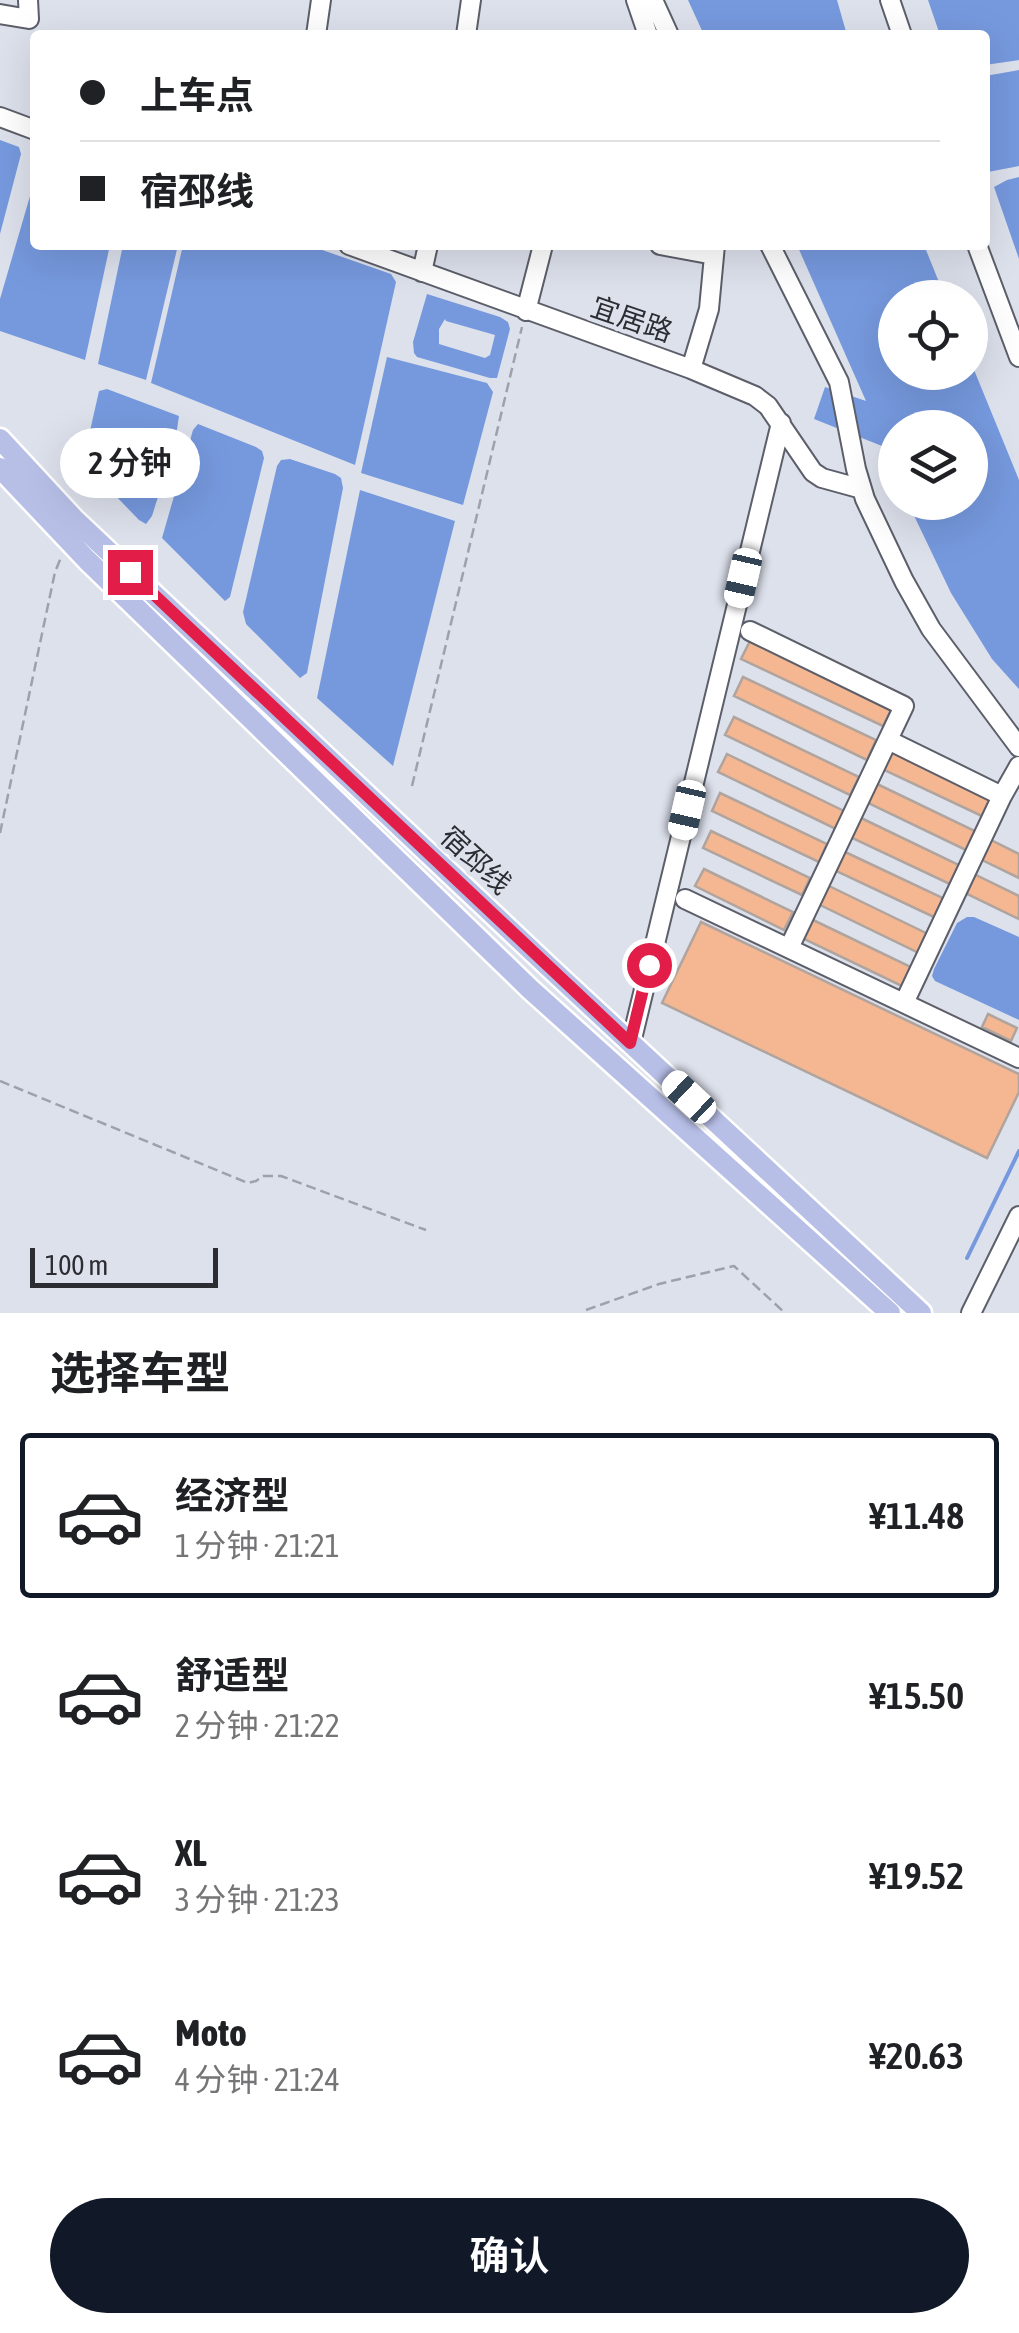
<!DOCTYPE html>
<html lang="zh">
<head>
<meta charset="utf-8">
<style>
  :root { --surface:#fff; --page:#f2f2f2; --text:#202124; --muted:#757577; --line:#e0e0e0; --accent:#111827 }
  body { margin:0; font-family:"Asap Condensed","Noto Sans SC",sans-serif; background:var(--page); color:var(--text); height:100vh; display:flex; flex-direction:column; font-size:38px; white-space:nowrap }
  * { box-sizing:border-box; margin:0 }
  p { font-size:32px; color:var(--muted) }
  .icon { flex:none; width:55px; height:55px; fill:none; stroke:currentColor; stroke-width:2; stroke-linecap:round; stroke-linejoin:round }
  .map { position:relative; height:1313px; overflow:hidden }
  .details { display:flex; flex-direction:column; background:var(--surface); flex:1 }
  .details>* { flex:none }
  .hud { position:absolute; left:30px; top:30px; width:960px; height:220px; border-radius:10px; box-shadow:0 10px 40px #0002; display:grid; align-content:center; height:220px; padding:0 50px; background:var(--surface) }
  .buttons { position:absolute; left:878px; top:280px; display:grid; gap:20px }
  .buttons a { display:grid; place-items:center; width:110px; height:110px; border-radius:50%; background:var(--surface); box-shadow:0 10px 40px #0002; font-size:50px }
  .scale { position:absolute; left:30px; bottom:25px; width:188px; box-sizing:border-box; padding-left:10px; border:5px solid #2c2d32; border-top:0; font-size:28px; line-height:35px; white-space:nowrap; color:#2c2d32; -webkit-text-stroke:8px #dde1ec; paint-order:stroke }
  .end { position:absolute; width:45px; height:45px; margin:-22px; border:12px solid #e11d48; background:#fff; box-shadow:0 0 0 5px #fff }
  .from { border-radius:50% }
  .bubble { position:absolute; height:70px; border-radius:35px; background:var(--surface); box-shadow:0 10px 40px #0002; font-size:32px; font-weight:600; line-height:70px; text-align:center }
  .car { position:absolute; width:30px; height:60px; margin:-30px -15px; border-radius:12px; box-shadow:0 0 8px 2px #0007; background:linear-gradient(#fff 24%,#345 0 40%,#fff 0 76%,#345 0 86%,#fff 0) }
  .hud b { display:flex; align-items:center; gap:35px; height:95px; font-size:38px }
  .hud b+b { border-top:2px solid var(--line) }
  .hud i { width:25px; height:25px; background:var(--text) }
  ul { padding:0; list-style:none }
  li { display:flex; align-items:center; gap:30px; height:165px; margin:0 20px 15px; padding:0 30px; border:5px solid transparent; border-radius:10px }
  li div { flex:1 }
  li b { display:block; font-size:38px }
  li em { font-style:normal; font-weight:600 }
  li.current { border-color:var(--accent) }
  li>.icon { width:90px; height:90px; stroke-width:1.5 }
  h2 { padding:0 50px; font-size:45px; line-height:120px }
  .action { display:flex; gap:20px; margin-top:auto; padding:20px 50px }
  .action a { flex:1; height:115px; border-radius:60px; background:var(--accent); color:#fff; font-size:40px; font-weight:600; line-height:115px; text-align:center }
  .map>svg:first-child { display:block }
</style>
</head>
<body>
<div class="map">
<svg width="1019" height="1313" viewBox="0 0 1019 1313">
  <rect width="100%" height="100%" fill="#dde1ec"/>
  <path fill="#7699de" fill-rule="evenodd" d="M688,0h149l10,35h-143z
    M928,0h91v60l-34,5v-30h-45z
    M1019,70v96l-31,6 -3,-9v-87z
    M0,140l19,7 2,7 -21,80z
    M1019,177v82l-25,-72 13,-7z
    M35,179v66h75l-25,115 -85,-29v-32z
    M123,245h55l-32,135 -48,-16z
    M183,245h125l83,29 5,8 -41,183 -204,-82z
    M797,245h127l21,52 -50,1v74h75v-12l49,120v209l-27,-30 -41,-66 -43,-90 62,-1v-74h-75v42l-8,-19 -5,-5 -68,-27 11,-32 41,14z
    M427,294l73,23 8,5 2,7 -13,49h-7l-73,-21 -3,-4 -1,-11zM445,319l1,2 49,14 -5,20 -5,3 -46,-14v-15z
    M387,357l100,26 6,9 -30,113 -102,-32z
    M107,389l72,27 -4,27 -23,73 -6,8 -7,-4 -56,-58 16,-71z
    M198,424l58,23 6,4 2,7 -34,139 -5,4 -63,-63 31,-108z
    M290,459l45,15 6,4 2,10 -36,185 -7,5 -54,-54 -3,-12 34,-146 4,-6z
    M360,490l95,31 -62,245 -76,-68z
    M967,917h7l45,20v83l-84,-39 -3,-5 2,-7 23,-46z"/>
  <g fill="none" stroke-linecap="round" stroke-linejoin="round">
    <path stroke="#7699de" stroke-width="4" d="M967,1258l52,-107"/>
  </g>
  <path fill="#f5b692" stroke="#b0a49e" stroke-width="2.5" d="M750,641l142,67 -9,18 -142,-67z
    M743,677l133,63 -9,20 -133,-64z
    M734,717l125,60 -9,18 -125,-60z
    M891,750l102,49 -9,18 -102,-48z
    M727,754l117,57 -8,18 -118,-57z
    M875,783l102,49 -9,19 -102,-49z
    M720,793l107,51 -8,18 -107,-51z
    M859,817l102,49 -9,19 -102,-48z
    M711,831l99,47 -8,17 -99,-47z
    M989,839l30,15v24l-39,-19z
    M843,851l102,48 -9,19 -102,-48z
    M704,869l89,43 -9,18 -89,-44z
    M974,874l45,22v23l-54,-26z
    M827,885l101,49 -9,19 -101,-49z
    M811,919l102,49 -9,19 -102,-49z
    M701,922l318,152v18l-32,66 -325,-155z
    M988,1014l29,14 -6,13 -29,-14z"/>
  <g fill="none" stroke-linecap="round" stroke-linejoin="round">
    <g stroke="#5c5f69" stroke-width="22">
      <path id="minor" d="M636,0l12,35
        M653,0l16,35
        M890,0l12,35
        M0,14l29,5 -1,-19
        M316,35l5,-35
        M466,35l5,-35
        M0,117l35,13
        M349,245l342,124 64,27 13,10 45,66 9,6 40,11
        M660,245l54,10
        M770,245l69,137 17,87 9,30 39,82 27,48 88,118
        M977,245l42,112
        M422,272l6,-27
        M526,311l17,-66
        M691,369l18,-60 6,-64
        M750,631l154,75 -115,242
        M888,740l114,56
        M685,899l334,159
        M904,1003l98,-207 17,-30
        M631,1043l150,-620
        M971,1313l48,-97"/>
    </g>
    <g stroke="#fff" stroke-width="25">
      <path id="major" d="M0,439l74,80 476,449 371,345
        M0,468l87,92 443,429 360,324"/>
    </g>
    <path stroke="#9fa1aa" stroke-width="2.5" stroke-dasharray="10 5" stroke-linecap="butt" d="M412,786l110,-459
      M0,833l55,-261 7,-17
      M0,1081l248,102 8,-2 7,-5h18l145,54
      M586,1310l73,-26 75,-18 51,47"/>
    <use href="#minor" stroke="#fff" stroke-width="18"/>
    <use href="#major" stroke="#b8bfe7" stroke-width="20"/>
  </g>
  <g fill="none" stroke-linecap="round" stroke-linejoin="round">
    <path stroke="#e11d48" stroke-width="12" d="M130,572l500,471 19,-78"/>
  </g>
  <g text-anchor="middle" stroke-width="8" stroke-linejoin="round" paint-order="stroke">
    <g font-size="28" fill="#2c2d32" stroke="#dde1ec">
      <text transform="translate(632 319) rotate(19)" y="10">宜居路</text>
      <text transform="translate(476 860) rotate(43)" y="10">宿邳线</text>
    </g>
  </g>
</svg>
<div class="buttons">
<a><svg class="icon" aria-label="locate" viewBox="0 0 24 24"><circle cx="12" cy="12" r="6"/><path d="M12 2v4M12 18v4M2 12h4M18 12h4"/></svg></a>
<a><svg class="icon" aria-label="layers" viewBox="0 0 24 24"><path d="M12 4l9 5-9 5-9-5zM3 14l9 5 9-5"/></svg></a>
</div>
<div class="scale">100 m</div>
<i class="end from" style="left:649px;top:965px"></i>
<i class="end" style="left:130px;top:572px"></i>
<div class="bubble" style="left:60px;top:428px;width:140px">2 分钟</div>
<i class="car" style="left:743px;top:578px;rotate:193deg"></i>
<i class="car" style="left:687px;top:810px;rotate:193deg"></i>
<i class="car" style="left:689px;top:1097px;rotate:313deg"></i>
<div class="hud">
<b><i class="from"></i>上车点</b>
<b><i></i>宿邳线</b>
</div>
</div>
<section class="details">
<h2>选择车型</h2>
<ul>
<li class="current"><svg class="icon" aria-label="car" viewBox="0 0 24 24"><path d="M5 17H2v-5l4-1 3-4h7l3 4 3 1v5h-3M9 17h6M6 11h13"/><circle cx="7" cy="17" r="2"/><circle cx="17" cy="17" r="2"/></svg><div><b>经济型</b><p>1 分钟 · 21:21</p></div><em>¥11.48</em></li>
<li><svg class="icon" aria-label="car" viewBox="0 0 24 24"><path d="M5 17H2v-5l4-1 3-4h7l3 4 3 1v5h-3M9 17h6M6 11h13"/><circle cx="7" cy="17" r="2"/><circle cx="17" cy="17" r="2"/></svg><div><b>舒适型</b><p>2 分钟 · 21:22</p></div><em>¥15.50</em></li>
<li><svg class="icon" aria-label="car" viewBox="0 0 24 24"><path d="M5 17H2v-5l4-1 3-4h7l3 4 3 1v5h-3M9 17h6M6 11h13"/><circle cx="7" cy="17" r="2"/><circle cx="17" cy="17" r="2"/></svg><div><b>XL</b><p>3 分钟 · 21:23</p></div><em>¥19.52</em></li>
<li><svg class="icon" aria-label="car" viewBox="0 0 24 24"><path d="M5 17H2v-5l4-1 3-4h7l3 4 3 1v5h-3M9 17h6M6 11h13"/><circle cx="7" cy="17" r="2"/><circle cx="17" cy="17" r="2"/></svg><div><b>Moto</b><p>4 分钟 · 21:24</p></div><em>¥20.63</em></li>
</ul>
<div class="action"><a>确认</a></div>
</section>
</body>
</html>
